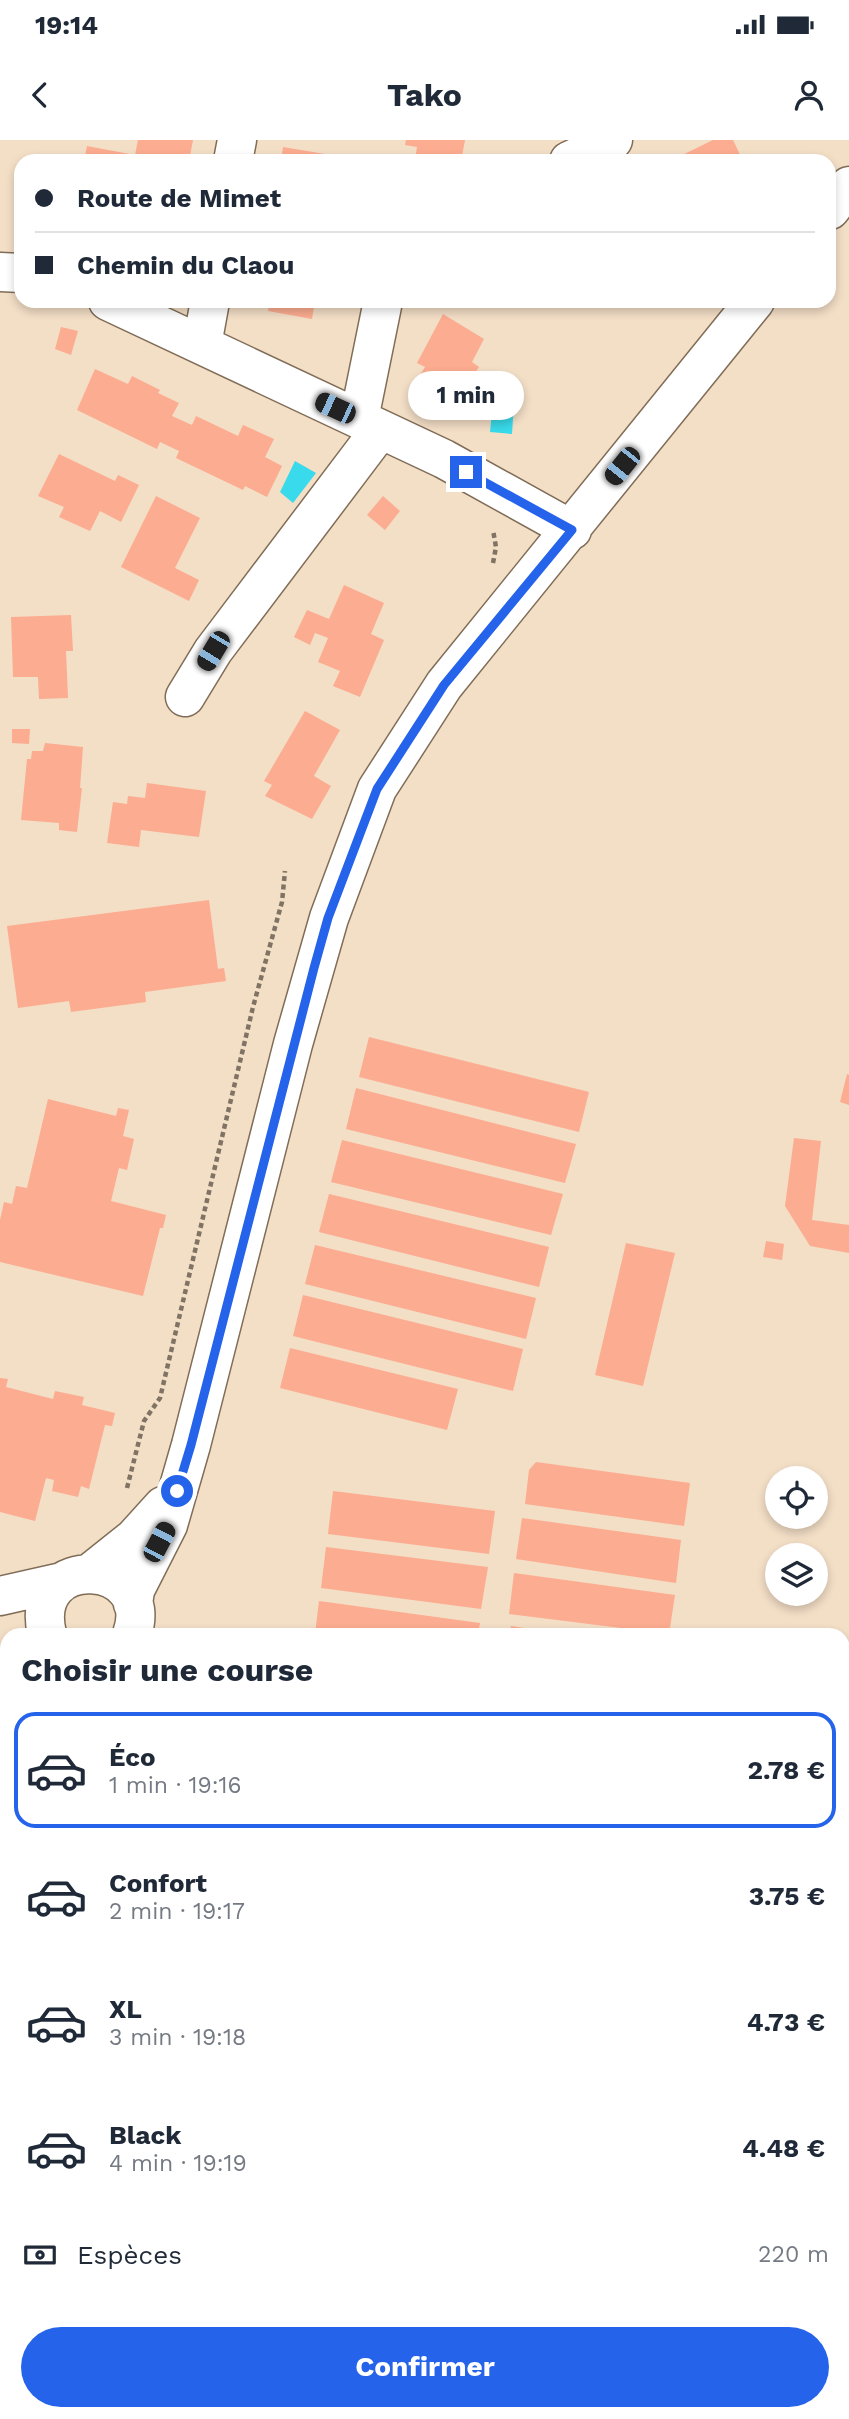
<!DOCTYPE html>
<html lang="fr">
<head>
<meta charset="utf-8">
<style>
  :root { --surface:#fff; --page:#f6f6f7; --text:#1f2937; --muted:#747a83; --line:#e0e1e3; --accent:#2563eb }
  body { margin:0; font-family:"Work Sans",sans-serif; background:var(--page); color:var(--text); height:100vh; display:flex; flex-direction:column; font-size:26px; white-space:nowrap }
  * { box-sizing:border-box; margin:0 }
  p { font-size:23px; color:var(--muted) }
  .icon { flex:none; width:38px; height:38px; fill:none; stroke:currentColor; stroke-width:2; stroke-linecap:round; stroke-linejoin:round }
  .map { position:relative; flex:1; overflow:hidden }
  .panel { position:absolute; left:0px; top:1488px; width:850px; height:793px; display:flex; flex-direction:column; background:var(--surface); border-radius:21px 21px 0 0; box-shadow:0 4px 10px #0003 }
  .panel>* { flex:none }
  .banner { position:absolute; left:14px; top:14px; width:822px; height:154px; border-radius:21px; box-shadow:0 4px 10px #0003; display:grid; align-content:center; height:154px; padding:0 21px; background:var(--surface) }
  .tools { position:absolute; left:765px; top:1326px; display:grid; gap:14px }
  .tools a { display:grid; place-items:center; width:63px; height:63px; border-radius:50%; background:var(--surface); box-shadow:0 4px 10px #0003; font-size:35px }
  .end { position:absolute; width:32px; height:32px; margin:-16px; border:9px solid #2563eb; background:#fff; box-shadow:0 0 0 4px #fff }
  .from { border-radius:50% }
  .bubble { position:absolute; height:49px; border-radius:24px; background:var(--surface); box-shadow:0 4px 10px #0003; font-size:23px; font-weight:700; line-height:49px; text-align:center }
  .car { position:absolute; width:21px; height:42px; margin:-21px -10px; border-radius:9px; box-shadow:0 0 5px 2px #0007; background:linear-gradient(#222 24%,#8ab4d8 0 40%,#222 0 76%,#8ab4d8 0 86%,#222 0) }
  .banner b { display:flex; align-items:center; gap:24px; height:66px; font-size:26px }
  .banner b+b { border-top:2px solid var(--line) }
  .banner i { width:18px; height:18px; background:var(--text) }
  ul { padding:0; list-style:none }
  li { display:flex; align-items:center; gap:21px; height:116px; margin:0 14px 10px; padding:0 7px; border:4px solid transparent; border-radius:21px }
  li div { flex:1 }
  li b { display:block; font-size:26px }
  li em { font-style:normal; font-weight:700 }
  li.selected { border-color:var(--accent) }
  li>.icon { width:63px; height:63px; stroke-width:1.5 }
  h2 { padding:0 21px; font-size:32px; line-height:84px }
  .pay { display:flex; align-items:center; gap:18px; height:77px; padding:0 21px; font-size:26px }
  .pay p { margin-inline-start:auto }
  .button { display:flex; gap:14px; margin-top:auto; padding:14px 21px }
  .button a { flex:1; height:80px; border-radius:42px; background:var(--accent); color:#fff; font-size:28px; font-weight:700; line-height:80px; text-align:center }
  .status { display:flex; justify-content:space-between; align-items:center; height:49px; padding:0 35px; background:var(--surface); direction:ltr }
  .status svg { height:19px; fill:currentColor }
  header { display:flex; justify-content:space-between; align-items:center; height:91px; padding:0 21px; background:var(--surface); font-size:32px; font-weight:700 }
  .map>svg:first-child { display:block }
</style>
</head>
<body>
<div class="status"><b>19:14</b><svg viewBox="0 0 49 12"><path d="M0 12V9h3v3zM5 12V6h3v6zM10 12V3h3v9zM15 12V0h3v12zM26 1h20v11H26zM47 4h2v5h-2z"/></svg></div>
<header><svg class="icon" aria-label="back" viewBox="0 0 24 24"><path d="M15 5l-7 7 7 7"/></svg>Tako<svg class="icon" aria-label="person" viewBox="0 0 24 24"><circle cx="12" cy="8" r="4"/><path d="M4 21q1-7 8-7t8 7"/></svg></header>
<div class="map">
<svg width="849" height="2279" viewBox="0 0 849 2279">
  <rect width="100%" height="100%" fill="#f3dec6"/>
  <path fill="#39daeb" d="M494,249h21l-3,45 -22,-2z
    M295,321l21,12 -23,30 -13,-11z"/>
  <path fill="#fcac90" d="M138,0h55l-4,21h-105l3,-15 48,9z
    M406,0h59l-4,21h-46l2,-14 -12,-2z
    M713,0h20l10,21h-73z
    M283,7l48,8 -1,6h-49z
    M269,161h46l-3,18 -44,-8z
    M443,174l41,25 -12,23 7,5 -13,20 15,9 -11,19 -55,-32 10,-16 -8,-4z
    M61,187l17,4 -7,24 -16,-6z
    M95,229l33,15 4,-8 28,14 -2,3 21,10 -7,13 20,9 4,-9 42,20 5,-11 31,14 -9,18 17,9 -15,31 -22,-11 -2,4 -67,-32 3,-7 -19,-9 -3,7 -80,-39z
    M59,314l56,27 3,-6 21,10 -18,37 -21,-11 -10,20 -31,-14 5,-10 -26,-11z
    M156,356l44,22 -25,50 24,12 -10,21 -68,-34z
    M383,356l17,15 -15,19 -18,-15z
    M344,445l40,18 -13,31 13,6 -24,57 -27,-11 7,-15 -22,-9 10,-24 -13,-5 -5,12 -16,-8 13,-27 22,9z
    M71,475l2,36h-7l2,47 -29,1 -1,-22h-25l-2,-60z
    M305,571l35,19 -26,46 17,10 -19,33 -47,-23 7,-11 -8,-4z
    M12,589h18l-1,15 -17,-1z
    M45,603l38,4 -3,41h2l-5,44 -18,-2v-7l-38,-3 6,-61h4l1,-8h11z
    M147,643l59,8 -7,46 -58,-7 -2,17 -32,-4 6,-41 14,2 1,-8 17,2z
    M209,760l9,69 6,-1 2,13 -81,11 1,10 -75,10 -2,-11 -51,7 -11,-82z
    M369,897l220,55 -10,40 -220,-55z
    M847,934l2,1v30l-9,-3z
    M356,948l220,56 -11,39 -219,-54z
    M48,959l68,17 2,-8 11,2 -6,26 11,3 -7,31 -8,-2 -8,33 55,14 -3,13h-3l-17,68 -143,-34v-42l4,-18 8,2 4,-18 11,2z
    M794,998l27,3 -9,79 37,5v28l-39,-7 -25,-40z
    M342,1000l221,54 -12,41 -220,-53z
    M329,1054l220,53 -10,40 -220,-55z
    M766,1101l18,3 -2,16 -19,-3z
    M626,1103l49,10 -32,133 -48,-11z
    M315,1105l221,53 -10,41 -221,-55z
    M303,1155l220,54 -10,42 -220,-55z
    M290,1208l168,41 -11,41 -167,-42z
    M0,1238l8,1 -2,8 47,12 2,-8 29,6 -2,8 33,8 -3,13 -7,-1 -16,64 -8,-3 -3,11 -26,-6 2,-11 -8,-2 -11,43 -35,-9z
    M536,1322l154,21 -6,43 -159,-22 4,-34z
    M333,1351l162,20 -6,43 -161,-20z
    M522,1378l159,22 -5,43 -160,-24z
    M326,1407l162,20 -7,42 -160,-21z
    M514,1433l161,22 -6,39 -160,-20z
    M319,1461l161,22 -2,11h-163z
    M511,1486l46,7v1h-47z
    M844,1503l5,1v286h-5z
    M0,1582l7,1v83l-7,-2z
    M844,1874l5,1v58l-5,-1z
    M527,2273h77l-1,6h-77z"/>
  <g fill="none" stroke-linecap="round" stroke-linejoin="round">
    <g stroke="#806d58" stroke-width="41">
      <path id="minor" d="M233,21l4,-21
        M569,21l44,-21
        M830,70l19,-24
        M0,132l21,1
        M108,161l336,158 128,71
        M202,205l8,-44
        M359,279l24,-118
        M185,557l28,-46 167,-221
        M90,1433l44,-35 29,-32
        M0,1456l62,-14
        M133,1464l2,-14 33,-65 23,-80 102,-401 36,-126 48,-129 67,-104 311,-384
        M47,1494c-20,-85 111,-74 85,0
        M0,2174l7,-3
        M844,2252l5,-8
        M93,2273l3,6
        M124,2273l3,6"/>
    </g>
    <path stroke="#817364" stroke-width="4.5" stroke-dasharray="5 3.5" stroke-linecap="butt" d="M493,423l3,-16 -3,-17
      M127,1348l17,-67 16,-23 93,-391 29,-105 3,-31
      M5,2003l2,25
      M0,2101l7,-33
      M0,2256l7,1"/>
    <use href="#minor" stroke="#fff" stroke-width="38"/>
  </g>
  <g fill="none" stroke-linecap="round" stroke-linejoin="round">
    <path stroke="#2563eb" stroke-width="9" d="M177,1351l14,-46 123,-477 14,-50 49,-129 67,-104 128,-155 -106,-58"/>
  </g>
</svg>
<div class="tools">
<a><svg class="icon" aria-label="locate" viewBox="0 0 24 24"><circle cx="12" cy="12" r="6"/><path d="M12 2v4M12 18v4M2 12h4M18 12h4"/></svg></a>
<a><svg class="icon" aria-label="layers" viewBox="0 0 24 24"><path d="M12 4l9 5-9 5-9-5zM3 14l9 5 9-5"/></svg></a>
</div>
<i class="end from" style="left:177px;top:1351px"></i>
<i class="end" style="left:466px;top:332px"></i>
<div class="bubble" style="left:408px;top:231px;width:116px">1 min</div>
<i class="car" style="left:335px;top:268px;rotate:295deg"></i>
<i class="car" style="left:622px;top:326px;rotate:219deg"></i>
<i class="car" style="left:213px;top:511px;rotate:211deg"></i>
<i class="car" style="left:159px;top:1402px;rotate:28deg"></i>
<div class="banner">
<b><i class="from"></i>Route de Mimet</b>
<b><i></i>Chemin du Claou</b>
</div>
<section class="panel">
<h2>Choisir une course</h2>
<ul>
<li class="selected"><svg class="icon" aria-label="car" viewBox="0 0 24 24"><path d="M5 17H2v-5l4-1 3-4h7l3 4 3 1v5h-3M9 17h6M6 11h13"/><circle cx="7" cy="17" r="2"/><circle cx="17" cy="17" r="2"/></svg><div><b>Éco</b><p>1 min · 19:16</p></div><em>2.78 €</em></li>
<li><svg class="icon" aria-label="car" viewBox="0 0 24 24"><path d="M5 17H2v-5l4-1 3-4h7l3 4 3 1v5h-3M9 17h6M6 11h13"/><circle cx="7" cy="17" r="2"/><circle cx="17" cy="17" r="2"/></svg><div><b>Confort</b><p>2 min · 19:17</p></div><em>3.75 €</em></li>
<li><svg class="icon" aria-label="car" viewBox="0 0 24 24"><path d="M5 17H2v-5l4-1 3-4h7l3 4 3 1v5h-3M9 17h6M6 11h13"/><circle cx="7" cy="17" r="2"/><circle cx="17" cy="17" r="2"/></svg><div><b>XL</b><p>3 min · 19:18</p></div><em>4.73 €</em></li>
<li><svg class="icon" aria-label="car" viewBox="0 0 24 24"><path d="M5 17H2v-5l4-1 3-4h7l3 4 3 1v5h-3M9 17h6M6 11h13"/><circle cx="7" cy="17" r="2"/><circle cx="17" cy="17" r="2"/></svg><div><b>Black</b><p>4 min · 19:19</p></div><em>4.48 €</em></li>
</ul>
<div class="pay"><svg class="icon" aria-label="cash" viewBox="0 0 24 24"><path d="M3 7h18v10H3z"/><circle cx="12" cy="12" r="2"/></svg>Espèces<p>220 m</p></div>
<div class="button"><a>Confirmer</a></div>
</section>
</div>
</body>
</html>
